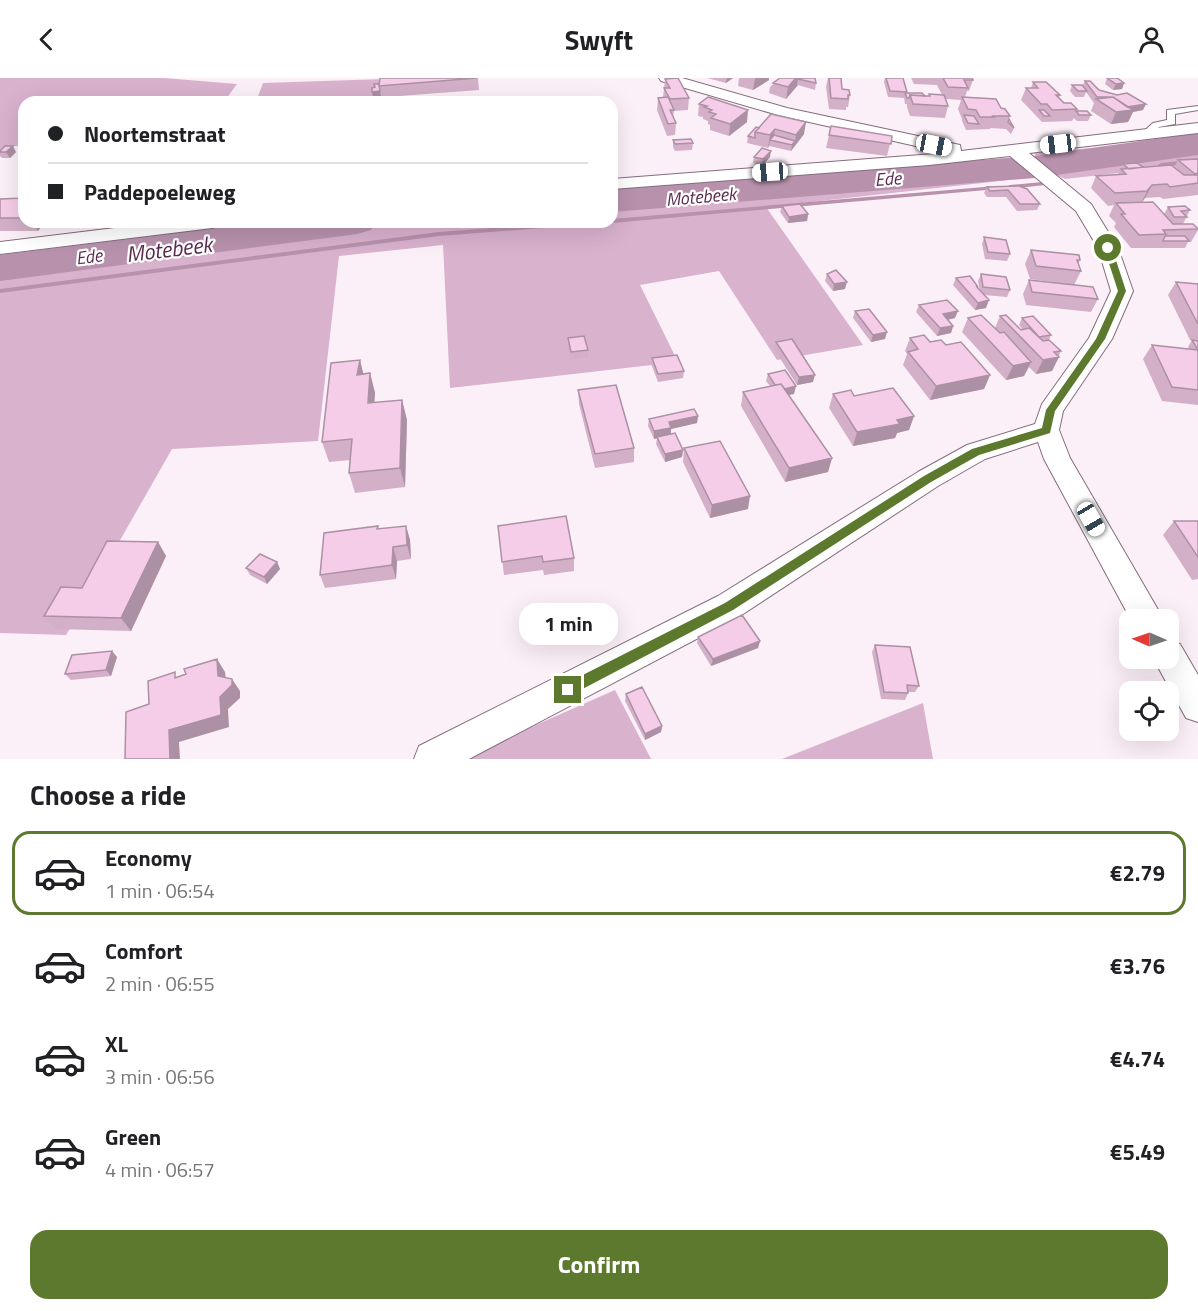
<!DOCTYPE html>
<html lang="en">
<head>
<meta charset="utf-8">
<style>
  :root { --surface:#fff; --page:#f6f6f6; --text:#202124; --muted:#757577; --line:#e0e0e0; --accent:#5d792d }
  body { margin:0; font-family:"Titillium Web",sans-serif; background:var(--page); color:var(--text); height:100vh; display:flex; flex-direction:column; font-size:22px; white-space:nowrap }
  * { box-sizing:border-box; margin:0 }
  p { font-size:20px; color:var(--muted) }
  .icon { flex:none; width:33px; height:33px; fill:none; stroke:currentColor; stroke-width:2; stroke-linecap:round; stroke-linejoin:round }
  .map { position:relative; height:681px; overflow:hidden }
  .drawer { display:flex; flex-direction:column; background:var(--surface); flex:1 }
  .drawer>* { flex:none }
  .guide { position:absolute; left:18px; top:18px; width:600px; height:132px; border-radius:18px; box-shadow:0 6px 24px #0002; display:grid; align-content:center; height:132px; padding:0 30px; background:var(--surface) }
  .needle { width:39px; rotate:272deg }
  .fabs { position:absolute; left:1119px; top:531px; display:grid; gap:12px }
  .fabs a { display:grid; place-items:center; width:60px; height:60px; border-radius:12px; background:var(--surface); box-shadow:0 6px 24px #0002; font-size:30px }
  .end { position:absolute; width:27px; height:27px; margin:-14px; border:8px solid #5d792d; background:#fff; box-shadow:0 0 0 3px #fff }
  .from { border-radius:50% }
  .bubble { position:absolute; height:42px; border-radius:18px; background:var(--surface); box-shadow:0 6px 24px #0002; font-size:20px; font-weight:700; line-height:42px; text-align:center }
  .car { position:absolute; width:18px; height:36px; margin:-18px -9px; border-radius:8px; box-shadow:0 0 4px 2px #0007; background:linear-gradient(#fff 24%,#345 0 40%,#fff 0 76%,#345 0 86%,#fff 0) }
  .guide b { display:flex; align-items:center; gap:21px; height:57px; font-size:22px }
  .guide b+b { border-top:2px solid var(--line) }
  .guide i { width:15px; height:15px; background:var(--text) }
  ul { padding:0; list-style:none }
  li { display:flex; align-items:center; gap:18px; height:84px; margin:0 12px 9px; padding:0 18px; border:3px solid transparent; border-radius:18px }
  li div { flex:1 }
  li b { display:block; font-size:22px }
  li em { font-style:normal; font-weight:700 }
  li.selected { border-color:var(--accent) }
  li>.icon { width:54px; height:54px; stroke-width:1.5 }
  h2 { padding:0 30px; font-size:27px; line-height:72px }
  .button { display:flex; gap:12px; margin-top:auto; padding:12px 30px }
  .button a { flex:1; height:69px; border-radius:18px; background:var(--accent); color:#fff; font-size:24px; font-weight:700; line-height:69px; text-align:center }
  header { display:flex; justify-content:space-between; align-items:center; height:78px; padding:0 30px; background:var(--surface); font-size:27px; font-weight:700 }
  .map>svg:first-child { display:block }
</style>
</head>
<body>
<header><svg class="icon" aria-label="back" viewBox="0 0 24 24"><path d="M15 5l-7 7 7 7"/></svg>Swyft<svg class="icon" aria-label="person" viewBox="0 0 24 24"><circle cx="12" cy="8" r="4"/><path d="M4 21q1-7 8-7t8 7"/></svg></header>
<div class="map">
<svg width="1198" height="681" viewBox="0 0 1198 681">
  <rect width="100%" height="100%" fill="#fcf0f8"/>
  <path fill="#d9b2ce" d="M0,0h164l73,6 -13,18h-200v44h-10l-14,11z
    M384,1v23h-128l7,-19z
    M1198,55v31l-133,15c-13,-6 -26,-12 -31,-26l82,-7 43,-9z
    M1010,80l13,6 14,13 -271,30 97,138 -86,15 -58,-89 -79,14 38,77 -228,26 -7,-143 -104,11 -21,185 -146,8 -106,186 -66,-2v-378l259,-33h353v-33z
    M615,612l36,69h-192z
    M923,625l10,56h-151z"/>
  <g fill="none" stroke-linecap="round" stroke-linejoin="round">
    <path fill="#b892ad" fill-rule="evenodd" d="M1198,81v4l-37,4 -3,-2 3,-2z
      M1043,104l3,2 -1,1 -35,4 -3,-2 3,-2z
      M996,108l3,2 -1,1 -386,34 -3,-1h3v-3z
      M568,144h30l-3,2 -156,12 -439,57v-4l439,-57z"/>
    <path fill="#b892ad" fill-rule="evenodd" d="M1198,55v22l-163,23 -423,34v-24l423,-32z
      M262,144h115l-6,8 -14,4 -357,47v-26z"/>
    <g stroke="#856c7e" stroke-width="2">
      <path id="service" d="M1198,28v4l-23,4v10l-16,3 -10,8 -7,-2 11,-10 14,-3v-10z"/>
    </g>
    <g stroke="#856c7e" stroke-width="2">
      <path id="minor" d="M659,0h23l105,30 173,37 1,6 237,-28v10l-169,20 62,51 27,44 15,43 -21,48 -49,72 -4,19 11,28 94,162h-33l-87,-161 -6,-17 -53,17 -47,27 -198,130 -271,143h-55l5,-13 299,-150 200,-124 49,-27 68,-21 7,-20 47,-66 22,-47 -13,-43 -22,-37 -66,-55 -81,9 -317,24v-10l335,-26 -169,-38 -117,-34z
        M164,144h58l-3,4 -7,2 -212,26v-12z
        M1168,562l12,4 18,31v47l-12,-4 -33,-60h15z"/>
    </g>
    <use href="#service" fill="#fff" fill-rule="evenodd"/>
    <use href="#minor" fill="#fff" fill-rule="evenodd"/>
  </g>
  <path fill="#d3b0c8" d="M478,0l1,12 -106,8 1,-14z
    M707,0h26l-7,5z
    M739,0h30v2l-16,10 -15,-4z
    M780,0h35l1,5 -1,7 -17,-5 -12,14 -17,-6 1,-6z
    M828,0h13l1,11 8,6 -2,12h-2v3l-17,-1 -3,-22z
    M885,0h18l4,15 22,3v-2l13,1 -5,-10 -23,-1 -3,-6h61l1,2 -4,11h-2l-2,6 36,11 9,8 -1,3 5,9 -3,6 -5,-5 -16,-1v1l-24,1 -4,-9v-2l-4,-10 3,-9 -15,-1 2,7 -3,12 -35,-2 -3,-9v-3h-2l-1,-6 -16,-1 -4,-15z
    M1107,0l17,5 -2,6 -9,1 -8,-6z
    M665,1l24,19 -1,12 -14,1 -1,6 3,6 -1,12 -8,1 -10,-26 1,-12 5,-1z
    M1085,3l14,9 44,20 -10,2 -5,10 -17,2 -20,-13 3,-8 -8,-11 -2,5h-9l-5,-6 2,-6 10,1z
    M1033,4l27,13 -1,3 5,5 13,6v2l14,4 -3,6h-11l-3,-3 -2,3 -30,1 -21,-22 5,-12h5z
    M708,19l39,25 -18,14 -19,-6v-5l-2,-1v-3l-5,-2v-2l-5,-1 1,-12z
    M771,36l33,20 -13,17 -22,-5 -1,2 -21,-5 1,-7 11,-8z
    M829,57l63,1 -5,20 -61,-8z
    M673,62l20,3 -1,7 -17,1 -2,-4z
    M0,73l16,1 -6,6h-8l-2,-4z
    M754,79h16l-8,9 -9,-3z
    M1198,81v36l-35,4 -3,-2 -15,1 -3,4 22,12 4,-7 22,3 -7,14 15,4v2l-7,12h-3l-3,6h-54l-17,-21 2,-4 -7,-7 5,-11 -6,1 -17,-18 5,-12 22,-1 5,-11 19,4h32l4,-8z
    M1019,108l21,18 -3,6 -20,1 -11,-14h-19l-3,-4 3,-6z
    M24,120v24h21l-7,9h-38v-32z
    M782,128l26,8 -1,7 -19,2 -8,-11z
    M984,159l26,17 -3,7 -22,-2 -3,-15z
    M1031,172l49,10 -2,4 3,7 -7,14 -44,-6 -5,-15z
    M827,196l18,15 -12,2 -8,-10z
    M981,196l29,16 -3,7 -23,-2 2,13 -11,2 -22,-25 3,-7 22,9v1l2,3 -2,-10z
    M1029,202l69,19 -7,13 -65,-7 -3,-11z
    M1176,204l22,2v121l-36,-4 -19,-42 9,-14 37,4 -1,-2 4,-7h-2l-22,-45z
    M919,227l36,13 -7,2 5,6 -2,7 -14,3 -21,-24z
    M855,233l30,28 -14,3 -18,-24z
    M1000,238l21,14 1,-1 -3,-4 3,-7 29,17 -2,5 12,11 -9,20 -16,3 -7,-7 -5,9 -18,4 -44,-48 6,-14 27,10z
    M568,260l20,12v7l-17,3 -3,-15z
    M910,260l36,7 44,30 -6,14 -54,11 -27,-35 4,-11 -2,-3z
    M776,264l37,40 -16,3 -23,-36z
    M652,280l32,13 -1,7 -25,4 -6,-16z
    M370,295l5,20 -1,10 28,-3 5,20 -2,67 -50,6 -6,-20 1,-13 -21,2 -7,-20 42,-68z
    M768,296l26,20 -5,1 43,63 -4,14 -43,10 -44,-76 2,-14 27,-6 -4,-5z
    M578,312l56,58v14l-39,6 -16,-64z
    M833,316l21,2 60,20 -5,14 -12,3 -2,5 -42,8 -24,-38z
    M698,338l-1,7 -26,6v5l12,16 -1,7 -17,5 -9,-18 1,-6 -3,1 -6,-13 1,-7z
    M684,370l64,61 -38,9 -27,-56z
    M1174,443h24v58l-6,1 -29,-45z
    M378,448l1,3 27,-3 4,14 1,19 -14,2 -1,18 -71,9 -5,-13z
    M498,448l76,32v13l-30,4 -1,-5 -39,5z
    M158,464l8,14 -35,75 -76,-2 -11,-13 38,-28z
    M277,484l3,7 -13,15 -17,-9 -4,-7z
    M698,559l62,4 -2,7 -47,18 -14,-23z
    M875,567l44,41 -4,6h-7v1l-3,7 -24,-1 -9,-47z
    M117,579l-6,19 -40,4 -6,-6z
    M626,616l36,32 -1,6 -16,8 -20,-39z"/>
  <path fill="#ac90a3" d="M727,0h6l-7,5z
    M756,0h13v2l-16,10 2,-11z
    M796,0h7l-5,1 -1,6h1l-12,14 2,-12z
    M1124,5l-2,6 -9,1 3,-6z
    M380,13l1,6 -8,1 -1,-6z
    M1146,26l-3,6 -10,2 -5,10 -17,2 5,-12 8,-5z
    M748,32l-1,12 -18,14 1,-12z
    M806,44l-2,12 -13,17 1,-6 3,-4 1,-6z
    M775,51l-2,11h-3l-1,6 -1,2 2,-13z
    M13,68l3,6 -6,6 -4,-6z
    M771,73l-1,6 -8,9 1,-7z
    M1152,107l-7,13 -4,6 6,-13z
    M808,136l-1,7 -19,2 1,-6z
    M33,144h12l-7,9z
    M847,204l-2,7 -12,2 1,-7z
    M989,222l-3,8 -11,2 3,-7z
    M958,233l-3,7 -14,3 2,-7z
    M953,248l-2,7 -14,3 3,-8z
    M887,254l-2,7 -14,3 2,-7z
    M1059,279l-7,14 -16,3 7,-14z
    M360,282l5,20 -8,-5z
    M1031,284l-7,14 -18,4 7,-14z
    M370,295l5,20 -2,30 -5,-20z
    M815,297l-2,7 -16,3 2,-8z
    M990,297l-6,14 -54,11 6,-14z
    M796,308l-2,8 -17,3 1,-7z
    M402,322l5,20 -2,67 -5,-19z
    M698,338l-1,7 -26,6v6l-17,4v-8l15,-9z
    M914,338l-5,14 -12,3 -2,5 -42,8 4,-14 40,-12z
    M683,372l-1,7 -17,5v-8z
    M832,380l-4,14 -43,10 4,-14z
    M750,418l-2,13 -38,9 2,-13z
    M406,448l4,14 1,19 -4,-14z
    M158,464l8,14 -35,75 -10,-13z
    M393,469l4,14 -1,18 -4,-14z
    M277,484l3,7 -13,15 -3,-7z
    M760,563l-2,7 -47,18 2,-7z
    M112,573l5,6 -6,19 -5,-6z
    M217,581l8,13 2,17 -9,-13z
    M232,601l8,12v7l-12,11 1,18 -50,15 1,17h-10l-1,-29 51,-33z
    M662,648l-1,6 -16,8v-6z"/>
  <path fill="#f5cde9" stroke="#ac90a3" stroke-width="1.5" d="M380,0h97l-98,8z
    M678,0l11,20 -19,1 -6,-11h6l-5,-9z
    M780,0h16l-8,9 -15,-4z
    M799,0h16l1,5 -18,-4z
    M829,0h12l1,11 7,1 1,5h-2v4l-17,-1z
    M886,0h17l4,14 -17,-1z
    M943,0h29l1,2h-9l4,8 -20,-1z
    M1107,0h10l7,5 -8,1z
    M1085,3h5l9,9 18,5 10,-2 19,11 -19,3 -14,-10h-16z
    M1033,4h13l14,13h-4l8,8h7l6,6 -25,1 -5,-6h-6l-15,-16h12z
    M374,6h5l1,7 -8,1v-4l3,-1z
    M1072,7h10l5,6h-9z
    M905,15h17l3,3 -15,-1 -1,3h-2z
    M929,16l15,1 4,11 -35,-2 -3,-9 20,1z
    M668,19l6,13h-4l6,13 -8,1 -10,-26z
    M708,19l40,13 -18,14 -19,-6 5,-4 -7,-2 3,-2 -8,-3 3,-1 -8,-2z
    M962,19l34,2 5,9 4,1 5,7h-17l1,1h-14l-4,-7 -8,-1z
    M1113,19l20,13 -17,2 -20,-13z
    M1039,32h5l6,6h-6z
    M1076,33h11l4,4h-12z
    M771,36l35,8 -10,13 -21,-6 -5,6 -15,-3z
    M964,37l10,1 5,8 -11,-1z
    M1009,41l5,9 -6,-6z
    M831,48l61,10 -1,8 -62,-9z
    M756,49l3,1 -4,4v6l-7,-2z
    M774,57l21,6 -3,4 -22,-5z
    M691,61l2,4 -18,1 -2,-4z
    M5,68h8l-7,6h-6v-1z
    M762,70l9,3 -8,8 -9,-2z
    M1198,81v14l-3,1 -17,-14z
    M1137,85l6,4 -14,2 -6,-5z
    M1171,87l13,10h14v8l-28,4 -3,-3 -15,1 -5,6 -32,2 -19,-17 30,-2 -5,-5z
    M1019,108l8,3 13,15h-20l-12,-14 -18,1 -3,-4z
    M24,120v20h-24v-19z
    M1153,124l20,22h20l5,5 -35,1 3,4 -27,1 -18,-21h4l-9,-11z
    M800,126l8,10 -19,3 -7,-11z
    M1185,128l5,4 -9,1 6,6h-13l-6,-10z
    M1165,158h20l4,5h-26z
    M984,159l22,3 4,14 -22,-2z
    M1031,172l48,5 1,5h-3l4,11 -45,-5z
    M836,192l11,12 -13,2 -7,-10z
    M981,196l25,3 4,13 -27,-3z
    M970,198l8,11 -2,-1 13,14 -11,3 -22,-25z
    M1029,202l64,7 5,12 -66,-7z
    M1176,204l22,2v40z
    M947,222l11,11 -15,3 10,12 -13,2 -21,-23z
    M869,231l18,23 -14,3 -18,-24z
    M981,237l19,18 4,-1 27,30 -18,4 -45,-48z
    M1006,237l15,15 8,-2 14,13 6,-1 12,11 -7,1 5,5 -16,3 -43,-44z
    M1033,238l18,19 -12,2 -17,-19z
    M924,257l6,7 11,-2 5,5 15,-3 29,33 -54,11 -28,-34 10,-3 -8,-11z
    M584,258l4,14 -17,2 -3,-14z
    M792,261l23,36 -16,2 -23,-35z
    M1192,262l6,1v9z
    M1152,267l46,5v40l-26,-3z
    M677,277l7,16 -26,3 -6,-16z
    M360,282l-3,15 13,-2 -2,30 34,-3 -2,68 -51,5 3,-34 -30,3 9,-79z
    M785,292l11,16 -11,3 -4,-5 -6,1 -7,-11z
    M781,306l51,74 -43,10 -46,-76z
    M616,307l18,63 -39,6 -17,-64z
    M893,310l21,28 -17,4 3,4 -43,8 -24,-38 18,-4 3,6z
    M694,331l4,7 -29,6 2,6 -17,3 -5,-12z
    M675,355l8,17 -18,4 -8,-17z
    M720,363l30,55 -38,9 -28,-57z
    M566,438l8,42 -31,4 -1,-6 -40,6 -4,-36z
    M1174,443h24v36z
    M378,448l-1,3 29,-3 1,19 -14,2 -1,18 -72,10 4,-42z
    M107,463l51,1 -37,76 -77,-2 17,-29 21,1z
    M260,476l17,8 -13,15 -18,-9z
    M742,537l18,26 -47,18 -15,-22z
    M875,567l35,2 9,39 -12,-1 1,8 -24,-1z
    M112,573l-6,19 -41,4 7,-19z
    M217,581l1,17 14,3v6l-12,12 1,18 -52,15 1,29h-45l1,-47 23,-8 -1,-23 27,-9v6l11,-4 -2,-5z
    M642,609l20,39 -17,8 -19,-40z"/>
  <path fill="#5d792d" d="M1108,167l4,3 14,43 -21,48 -50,72 -5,22 -71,22 -48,27 -198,128 -160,84h-10l-1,-4 1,-5 162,-82 199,-127 48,-27 70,-21 4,-18 50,-71 22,-48 -14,-43z"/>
  <g text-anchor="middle" stroke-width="4.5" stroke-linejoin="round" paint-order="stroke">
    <g font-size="18" font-style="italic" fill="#5a2a4f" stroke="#fff">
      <text transform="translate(888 101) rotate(-4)" y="6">Ede</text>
      <text transform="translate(701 119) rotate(-5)" y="6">Motebeek</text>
      <text transform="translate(89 179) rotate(-7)" y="6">Ede</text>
    </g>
    <g font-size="22" font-style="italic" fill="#5a2a4f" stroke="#fff">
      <text transform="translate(169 171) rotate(-7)" y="8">Motebeek</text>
    </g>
  </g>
</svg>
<div class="fabs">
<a><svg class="needle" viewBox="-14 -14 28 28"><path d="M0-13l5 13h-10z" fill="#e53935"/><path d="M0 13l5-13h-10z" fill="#757577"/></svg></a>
<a><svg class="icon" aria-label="locate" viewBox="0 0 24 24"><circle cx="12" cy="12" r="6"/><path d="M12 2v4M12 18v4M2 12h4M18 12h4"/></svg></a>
</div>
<i class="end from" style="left:1108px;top:170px"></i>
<i class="end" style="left:568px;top:612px"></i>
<div class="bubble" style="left:519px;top:525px;width:99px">1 min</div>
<i class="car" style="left:1058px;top:66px;rotate:263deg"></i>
<i class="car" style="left:934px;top:67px;rotate:101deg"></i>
<i class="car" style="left:770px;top:94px;rotate:266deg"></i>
<i class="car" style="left:1091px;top:441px;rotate:150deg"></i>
<div class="guide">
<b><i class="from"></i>Noortemstraat</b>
<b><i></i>Paddepoeleweg</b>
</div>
</div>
<section class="drawer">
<h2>Choose a ride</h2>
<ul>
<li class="selected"><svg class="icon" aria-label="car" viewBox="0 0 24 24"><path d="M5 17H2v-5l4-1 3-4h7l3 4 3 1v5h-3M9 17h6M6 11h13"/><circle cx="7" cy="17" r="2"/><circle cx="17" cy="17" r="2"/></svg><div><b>Economy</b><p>1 min · 06:54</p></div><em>€2.79</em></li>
<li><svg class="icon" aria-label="car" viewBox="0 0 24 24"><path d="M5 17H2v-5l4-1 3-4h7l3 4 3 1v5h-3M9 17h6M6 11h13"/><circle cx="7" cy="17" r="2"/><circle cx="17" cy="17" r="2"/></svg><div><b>Comfort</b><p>2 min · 06:55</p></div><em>€3.76</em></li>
<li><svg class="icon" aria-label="car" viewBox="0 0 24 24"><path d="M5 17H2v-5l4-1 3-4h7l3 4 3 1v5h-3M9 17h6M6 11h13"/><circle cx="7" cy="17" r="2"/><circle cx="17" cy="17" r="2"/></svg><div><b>XL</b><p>3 min · 06:56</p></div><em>€4.74</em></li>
<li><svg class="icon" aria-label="car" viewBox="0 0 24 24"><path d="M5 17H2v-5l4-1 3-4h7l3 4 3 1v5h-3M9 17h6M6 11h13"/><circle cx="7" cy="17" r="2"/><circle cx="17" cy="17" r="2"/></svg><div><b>Green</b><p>4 min · 06:57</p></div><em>€5.49</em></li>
</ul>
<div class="button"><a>Confirm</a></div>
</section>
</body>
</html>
